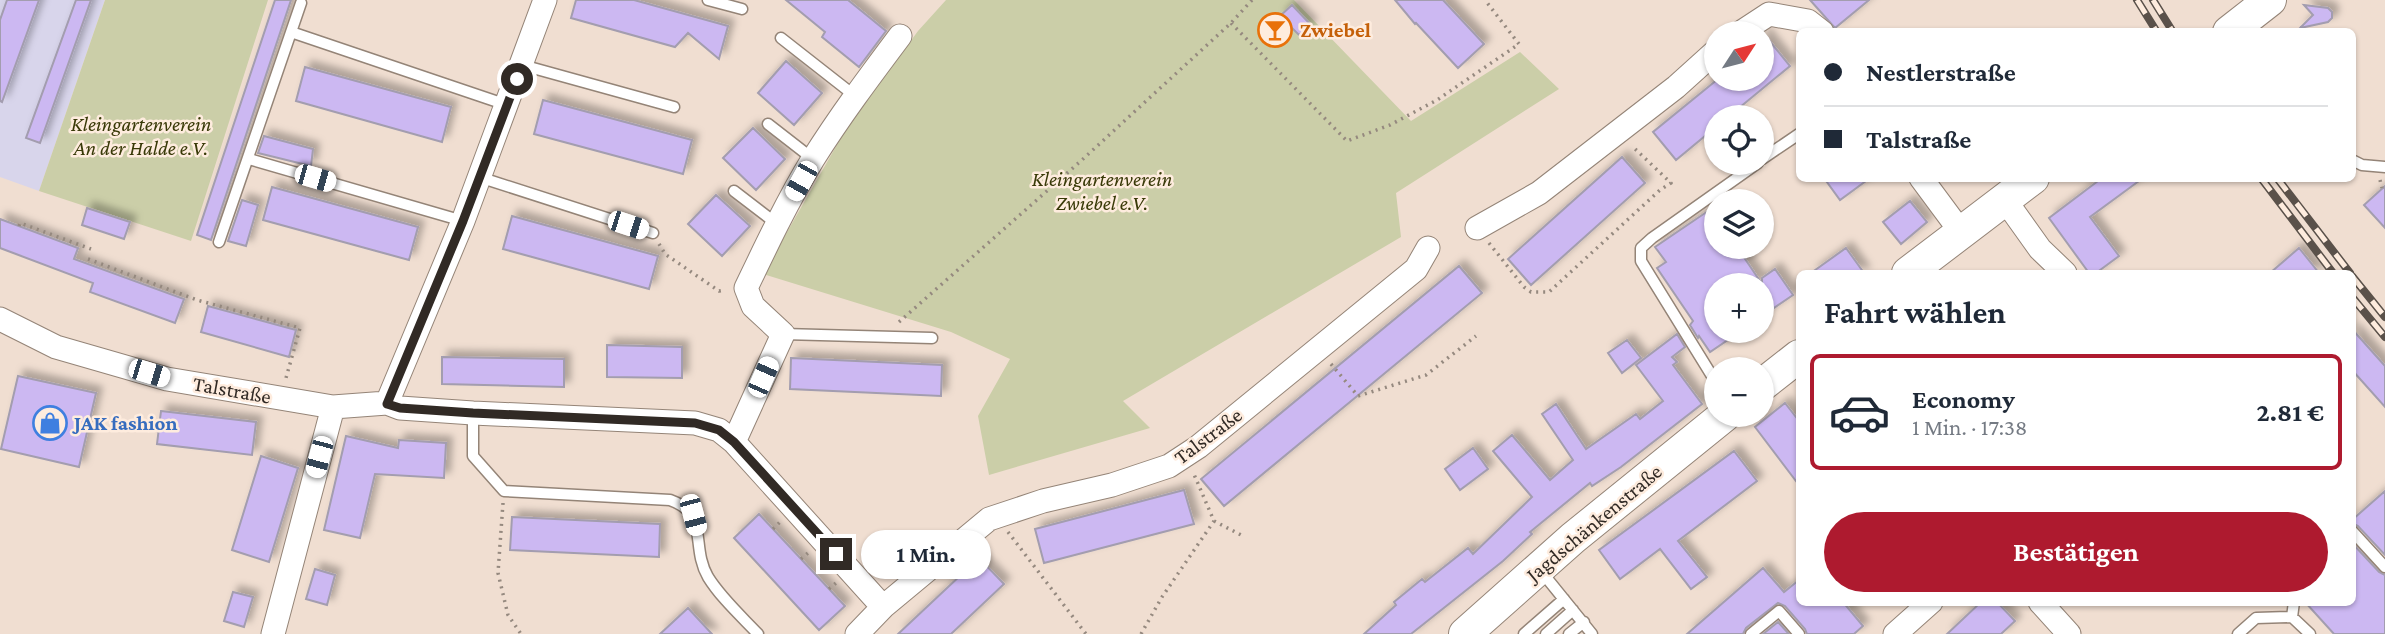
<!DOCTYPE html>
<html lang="de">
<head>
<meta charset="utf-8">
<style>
  :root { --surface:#fff; --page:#f2f2f3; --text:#1f2937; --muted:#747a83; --line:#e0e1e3; --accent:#ae1a2f }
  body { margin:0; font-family:"Crimson Pro",serif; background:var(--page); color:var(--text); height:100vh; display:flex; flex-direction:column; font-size:26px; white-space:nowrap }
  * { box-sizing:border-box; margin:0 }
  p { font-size:23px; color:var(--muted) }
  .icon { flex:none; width:38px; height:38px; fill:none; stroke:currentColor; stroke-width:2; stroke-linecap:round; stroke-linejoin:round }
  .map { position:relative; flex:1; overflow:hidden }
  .side { position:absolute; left:1796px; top:270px; width:560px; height:336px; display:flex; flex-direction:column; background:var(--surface); border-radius:10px; box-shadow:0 2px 5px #0004 }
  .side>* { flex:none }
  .guide { position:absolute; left:1796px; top:28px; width:560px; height:154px; border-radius:10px; box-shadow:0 2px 5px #0004; display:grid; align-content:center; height:154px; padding:0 28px; background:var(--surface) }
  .needle { width:46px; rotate:54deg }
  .buttons { position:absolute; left:1704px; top:21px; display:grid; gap:14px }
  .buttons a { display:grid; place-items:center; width:70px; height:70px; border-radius:50%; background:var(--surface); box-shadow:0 2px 5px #0004; font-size:35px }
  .end { position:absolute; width:32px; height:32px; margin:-16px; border:9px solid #312a25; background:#fff; box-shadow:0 0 0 4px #fff }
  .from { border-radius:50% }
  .bubble { position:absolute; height:49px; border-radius:24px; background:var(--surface); box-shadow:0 2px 5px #0004; font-size:23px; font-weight:700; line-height:49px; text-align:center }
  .car { position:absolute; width:21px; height:42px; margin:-21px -10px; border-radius:9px; box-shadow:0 0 5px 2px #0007; background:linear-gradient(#fff 24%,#345 0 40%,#fff 0 76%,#345 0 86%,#fff 0) }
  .guide b { display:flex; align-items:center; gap:24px; height:66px; font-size:26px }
  .guide b+b { border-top:2px solid var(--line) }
  .guide i { width:18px; height:18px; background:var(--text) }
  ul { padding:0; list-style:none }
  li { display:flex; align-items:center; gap:21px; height:116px; margin:0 14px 10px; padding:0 14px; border:4px solid var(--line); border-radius:10px }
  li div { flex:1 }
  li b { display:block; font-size:26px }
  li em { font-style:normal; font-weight:700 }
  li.selected { border-color:var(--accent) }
  li>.icon { width:63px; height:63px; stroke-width:1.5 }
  h2 { padding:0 28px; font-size:32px; line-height:84px }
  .action { display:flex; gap:14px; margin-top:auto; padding:14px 28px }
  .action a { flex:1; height:80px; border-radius:42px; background:var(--accent); color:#fff; font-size:28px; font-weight:700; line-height:80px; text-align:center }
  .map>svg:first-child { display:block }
</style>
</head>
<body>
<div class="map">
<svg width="2385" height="634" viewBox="0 0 2385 634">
  <defs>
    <filter id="shadow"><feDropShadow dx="6" dy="-6" stdDeviation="3.5" flood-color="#0004"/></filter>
  </defs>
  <rect width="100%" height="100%" fill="#f0ded1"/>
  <path fill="#d8d5eb" d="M0,0h105l-66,191 -39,-14z"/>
  <path fill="#cbcea8" d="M105,0h163l-77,241 -152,-50z
    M946,0h348l117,121 109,-69 39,37 -163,104 5,44 -278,164 27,27 -161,47 -11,-59 32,-57 -59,-27 -188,-58 83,-145 72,-98z"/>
  <path fill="#ccb8f2" stroke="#a39daf" stroke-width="2" filter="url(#shadow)" d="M7,0h32l-37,102 -2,-1v-81z
    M76,0h15l-51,143 -14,-5z
    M275,0h16l-80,240 -14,-5z
    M576,0h58l94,26 -9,33 -31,-26 -13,14 -104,-29z
    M786,0h62l38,31 -27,36 -37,-30 3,-5z
    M1395,0h48l41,44 -26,24 -42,-45 -1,1z
    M1810,0h59l-34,28z
    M1292,5l19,20 -12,10 -19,-19z
    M2304,5l24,3 4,4v6l-4,4 -28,6 13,-13z
    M1764,34l26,32 -62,51h-11v9l-41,34 -23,-28 65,-53h44v-44z
    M786,61l36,32 -28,32 -36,-32z
    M305,67l146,40 -9,35 -146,-41z
    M543,100l149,40 -9,34 -149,-40z
    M753,128l32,31 -29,31 -33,-32z
    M264,136l49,13 -2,17 -53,-13z
    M1622,157l23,26 -114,102 -23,-26z
    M1824,178h46l-30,22z
    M2102,178h41l-53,39 29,39 -23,17h-7l-40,-55z
    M2385,186v42l-21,-23z
    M272,187l146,40 -9,33 -146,-40z
    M716,195l34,31 -28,30 -34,-32z
    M242,200l16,5 -12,41 -18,-5z
    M1910,201l17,21 -26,22 -18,-22z
    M87,208l43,14 -6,17 -42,-14z
    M1711,209l6,8v30h20l25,37v-6l13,-9 18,26 -31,21v-31h-45v46h24l-31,21 -11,-16 -1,2 -8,-13 3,-4 -36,-53 9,-6 -11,-15z
    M512,216l146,40 -9,33 -146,-40z
    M0,219l78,29 -4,11 110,40 -9,24 -85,-31 3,-9 -93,-35z
    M1846,248l18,25h-53z
    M2299,248l20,25h-49z
    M1459,266l23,27 -258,213 -23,-27z
    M208,306l88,24 -7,27 -88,-25z
    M2352,329l33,37v41l-33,-37z
    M1677,334l8,13 -13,10 5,5 -4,3 29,39 -81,63 -29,19 -2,-3 -60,49 2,2 -29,27 -92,73h-47l32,-29 -2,-3 28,-23 3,3 43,-34 5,6 59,-57 -39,-46 19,-16 38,45 23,-20 -31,-46 14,-10 30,45 50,-35 4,5 23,-18 -27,-36z
    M1627,340l14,18 -19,15 -14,-20z
    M607,345l75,2v31l-75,-1z
    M442,357l122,2v28l-122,-3z
    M791,358l151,7 -1,31 -151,-7z
    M18,376l78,17 -17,74 -78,-18z
    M1785,403l14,18v64l-44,-58z
    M161,411l95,11 -4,33 -95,-11z
    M346,436l52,12 1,-8 47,3 -2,35 -69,-4 -15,64 -36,-8z
    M1473,448l15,21 -28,21 -15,-21z
    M1734,451l23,30 -79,60 29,36 -16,12 -31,-40 -40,30 -21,-29z
    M261,456l37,12 -29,94 -37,-12z
    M1184,490l10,34 -150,39 -9,-34z
    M2385,491v64l-27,-29 -6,-3v-3z
    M759,514l86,92 -26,24 -85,-92z
    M512,517l148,7 -1,33 -149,-7z
    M2352,543l27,29 6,3v59h-51l-29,-32h47z
    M979,558l25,26 -53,50h-53z
    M1763,568l21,24 15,-12v22h44l20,24 -9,8h-47l-2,-5 -20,-23 -7,-3 -32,25 -3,6h-56z
    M315,569l20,6 -8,30 -21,-6z
    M233,592l20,5 -9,30 -20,-6z
    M1981,602h16l18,19 -14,13h-54z
    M688,608l24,26h-52z
    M1778,622l11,12h-26z"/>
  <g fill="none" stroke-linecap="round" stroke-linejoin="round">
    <g stroke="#948477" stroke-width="13">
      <path id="service" d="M708,0l34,9
        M291,32l216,73
        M781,38l74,58
        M522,65l152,42
        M768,124l45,35
        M249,159l214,62
        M1762,159l37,-25
        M2352,160l10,5 23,2
        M479,177l174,56
        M734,191l43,33
        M219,242l82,-239
        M783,334l149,4
        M1717,384l-76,-123v-13l11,-10 106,-75
        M473,413v43l31,35 166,9c40,14 20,46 38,77 13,21 33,39 50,57
        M2352,531l33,36
        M1541,571l51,63
        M2292,617l2,-15
        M1524,634l40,-35
        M1546,634l27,-24
        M1569,634l15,-12
        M1751,634l28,-23 20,23
        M2238,634l18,-16 36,-1 18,17"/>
    </g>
    <g stroke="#948477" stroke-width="25">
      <path id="minor" d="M1740,33l29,-19 39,7 14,11
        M1921,178l40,54
        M2005,200l35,49 25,24
        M1477,228l62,-35 137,-106 41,-37
        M0,319l56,28 111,32 166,28 54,-4 13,5 73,5 222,10 24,7 15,12 149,165 106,-88 54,-18 69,-16 57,-19 29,-19 218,-178 12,-21
        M387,403l76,-182 82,-221
        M734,442l49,-108 -30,-28 -7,-18c21,-44 42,-88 67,-129 27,-43 57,-83 87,-123
        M2040,602l29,32
        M273,634l60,-227
        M857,634l26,-27
        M1895,634l36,-32"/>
    </g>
    <g stroke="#948477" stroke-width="34">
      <path id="secondary" d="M2229,32l41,-32
        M1908,273l125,-95
        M1762,385l37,-29
        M1465,634l108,-96 152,-123"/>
    </g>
    <path stroke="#95897f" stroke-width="3.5" stroke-dasharray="2 5" stroke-linecap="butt" d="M1231,23l116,118 43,-16 47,-25 82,-56 -34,-44
      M2380,180l2,8
      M19,226l1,-3 71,26
      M1489,243l35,44 7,5h18l111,-102 11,-7 -39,-37
      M659,244l6,10 54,37 6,-1
      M88,259l109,41 103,28 -14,50
      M899,322l184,-163 148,-136 21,-23
      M1331,364l27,32 68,-21 50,-39
      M503,503l-5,70 10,42 13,19
      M1214,521l29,15
      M773,529l7,-7
      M1008,532l78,102
      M801,559l7,-6
      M829,589l7,-6
      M1141,634l21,-37 52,-76 -21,-49"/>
    <use href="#service" stroke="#fff" stroke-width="10"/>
    <use href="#minor" stroke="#fff" stroke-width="23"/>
    <use href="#secondary" stroke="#fff" stroke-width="32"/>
    <g stroke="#5a514a" stroke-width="8">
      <path id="rail" d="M2137,0l20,32
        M2153,0l20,32
        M2261,178l72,95
        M2277,178l73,95
        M2352,276l33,41
        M2352,297l33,40"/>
    </g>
    <use href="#rail" stroke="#feecde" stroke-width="5" stroke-dasharray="16" stroke-linecap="butt"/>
  </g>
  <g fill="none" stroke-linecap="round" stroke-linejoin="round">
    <path stroke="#312a25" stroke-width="9" d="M517,79l-54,142 -76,183 13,4 73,5 222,10 24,7 15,12 102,112"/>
  </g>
  <defs>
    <g id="bar-ring" transform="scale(1.75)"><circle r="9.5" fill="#feecde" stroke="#e8710a" stroke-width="1.5"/><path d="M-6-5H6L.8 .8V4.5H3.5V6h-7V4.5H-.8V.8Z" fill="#e8710a"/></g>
    <g id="shop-ring" transform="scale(1.75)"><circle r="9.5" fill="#feecde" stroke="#3f7fe0" stroke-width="1.5"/><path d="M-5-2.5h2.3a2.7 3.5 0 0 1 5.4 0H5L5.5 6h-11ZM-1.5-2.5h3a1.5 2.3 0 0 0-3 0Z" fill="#3f7fe0"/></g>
  </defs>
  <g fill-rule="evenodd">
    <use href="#bar-ring" x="1275" y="30"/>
    <use href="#shop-ring" x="50" y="423"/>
  </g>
  <g text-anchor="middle" stroke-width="5" stroke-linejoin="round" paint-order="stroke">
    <g font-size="21" font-weight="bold" fill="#c56008" stroke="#feecde" text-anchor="start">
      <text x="1300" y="37">Zwiebel</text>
    </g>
    <g font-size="21" font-style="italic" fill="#383907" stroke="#feecde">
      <text x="141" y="131">Kleingartenverein<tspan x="141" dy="24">An der Halde e.V.</tspan></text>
      <text x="1102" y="186">Kleingartenverein<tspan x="1102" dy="24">Zwiebel e.V.</tspan></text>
    </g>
    <g font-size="21" fill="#312a25" stroke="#feecde">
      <text transform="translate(232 390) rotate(10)" y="7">Talstraße</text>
      <text transform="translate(1208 436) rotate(-37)" y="7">Talstraße</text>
      <text transform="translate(1594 523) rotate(-40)" y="7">Jagdschänkenstraße</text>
    </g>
    <g font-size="21" font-weight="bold" fill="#366cbe" stroke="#feecde" text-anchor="start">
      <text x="74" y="430">JAK fashion</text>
    </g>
  </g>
</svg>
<div class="buttons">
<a><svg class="needle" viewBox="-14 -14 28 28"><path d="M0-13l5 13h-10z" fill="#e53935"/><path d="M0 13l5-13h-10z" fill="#747a83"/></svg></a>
<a><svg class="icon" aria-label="locate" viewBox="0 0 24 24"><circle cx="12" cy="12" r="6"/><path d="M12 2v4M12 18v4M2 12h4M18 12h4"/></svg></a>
<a><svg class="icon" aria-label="layers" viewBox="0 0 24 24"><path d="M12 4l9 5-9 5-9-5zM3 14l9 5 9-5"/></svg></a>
<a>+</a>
<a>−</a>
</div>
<i class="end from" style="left:517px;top:79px"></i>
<i class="end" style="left:836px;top:554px"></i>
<div class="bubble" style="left:861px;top:530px;width:130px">1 Min.</div>
<i class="car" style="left:315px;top:178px;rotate:106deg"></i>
<i class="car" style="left:801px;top:181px;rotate:209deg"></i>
<i class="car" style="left:628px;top:225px;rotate:108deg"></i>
<i class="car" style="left:149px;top:373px;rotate:107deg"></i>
<i class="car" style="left:763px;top:377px;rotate:24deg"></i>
<i class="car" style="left:319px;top:457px;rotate:195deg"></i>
<i class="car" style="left:693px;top:515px;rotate:165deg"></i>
<div class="guide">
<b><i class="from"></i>Nestlerstraße</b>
<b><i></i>Talstraße</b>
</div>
<section class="side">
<h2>Fahrt wählen</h2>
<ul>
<li class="selected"><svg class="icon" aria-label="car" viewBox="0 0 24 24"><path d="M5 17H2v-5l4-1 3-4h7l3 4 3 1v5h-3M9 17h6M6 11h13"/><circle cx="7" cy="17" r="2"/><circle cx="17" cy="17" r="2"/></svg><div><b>Economy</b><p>1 Min. · 17:38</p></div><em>2.81 €</em></li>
</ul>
<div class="action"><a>Bestätigen</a></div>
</section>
</div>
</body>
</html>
